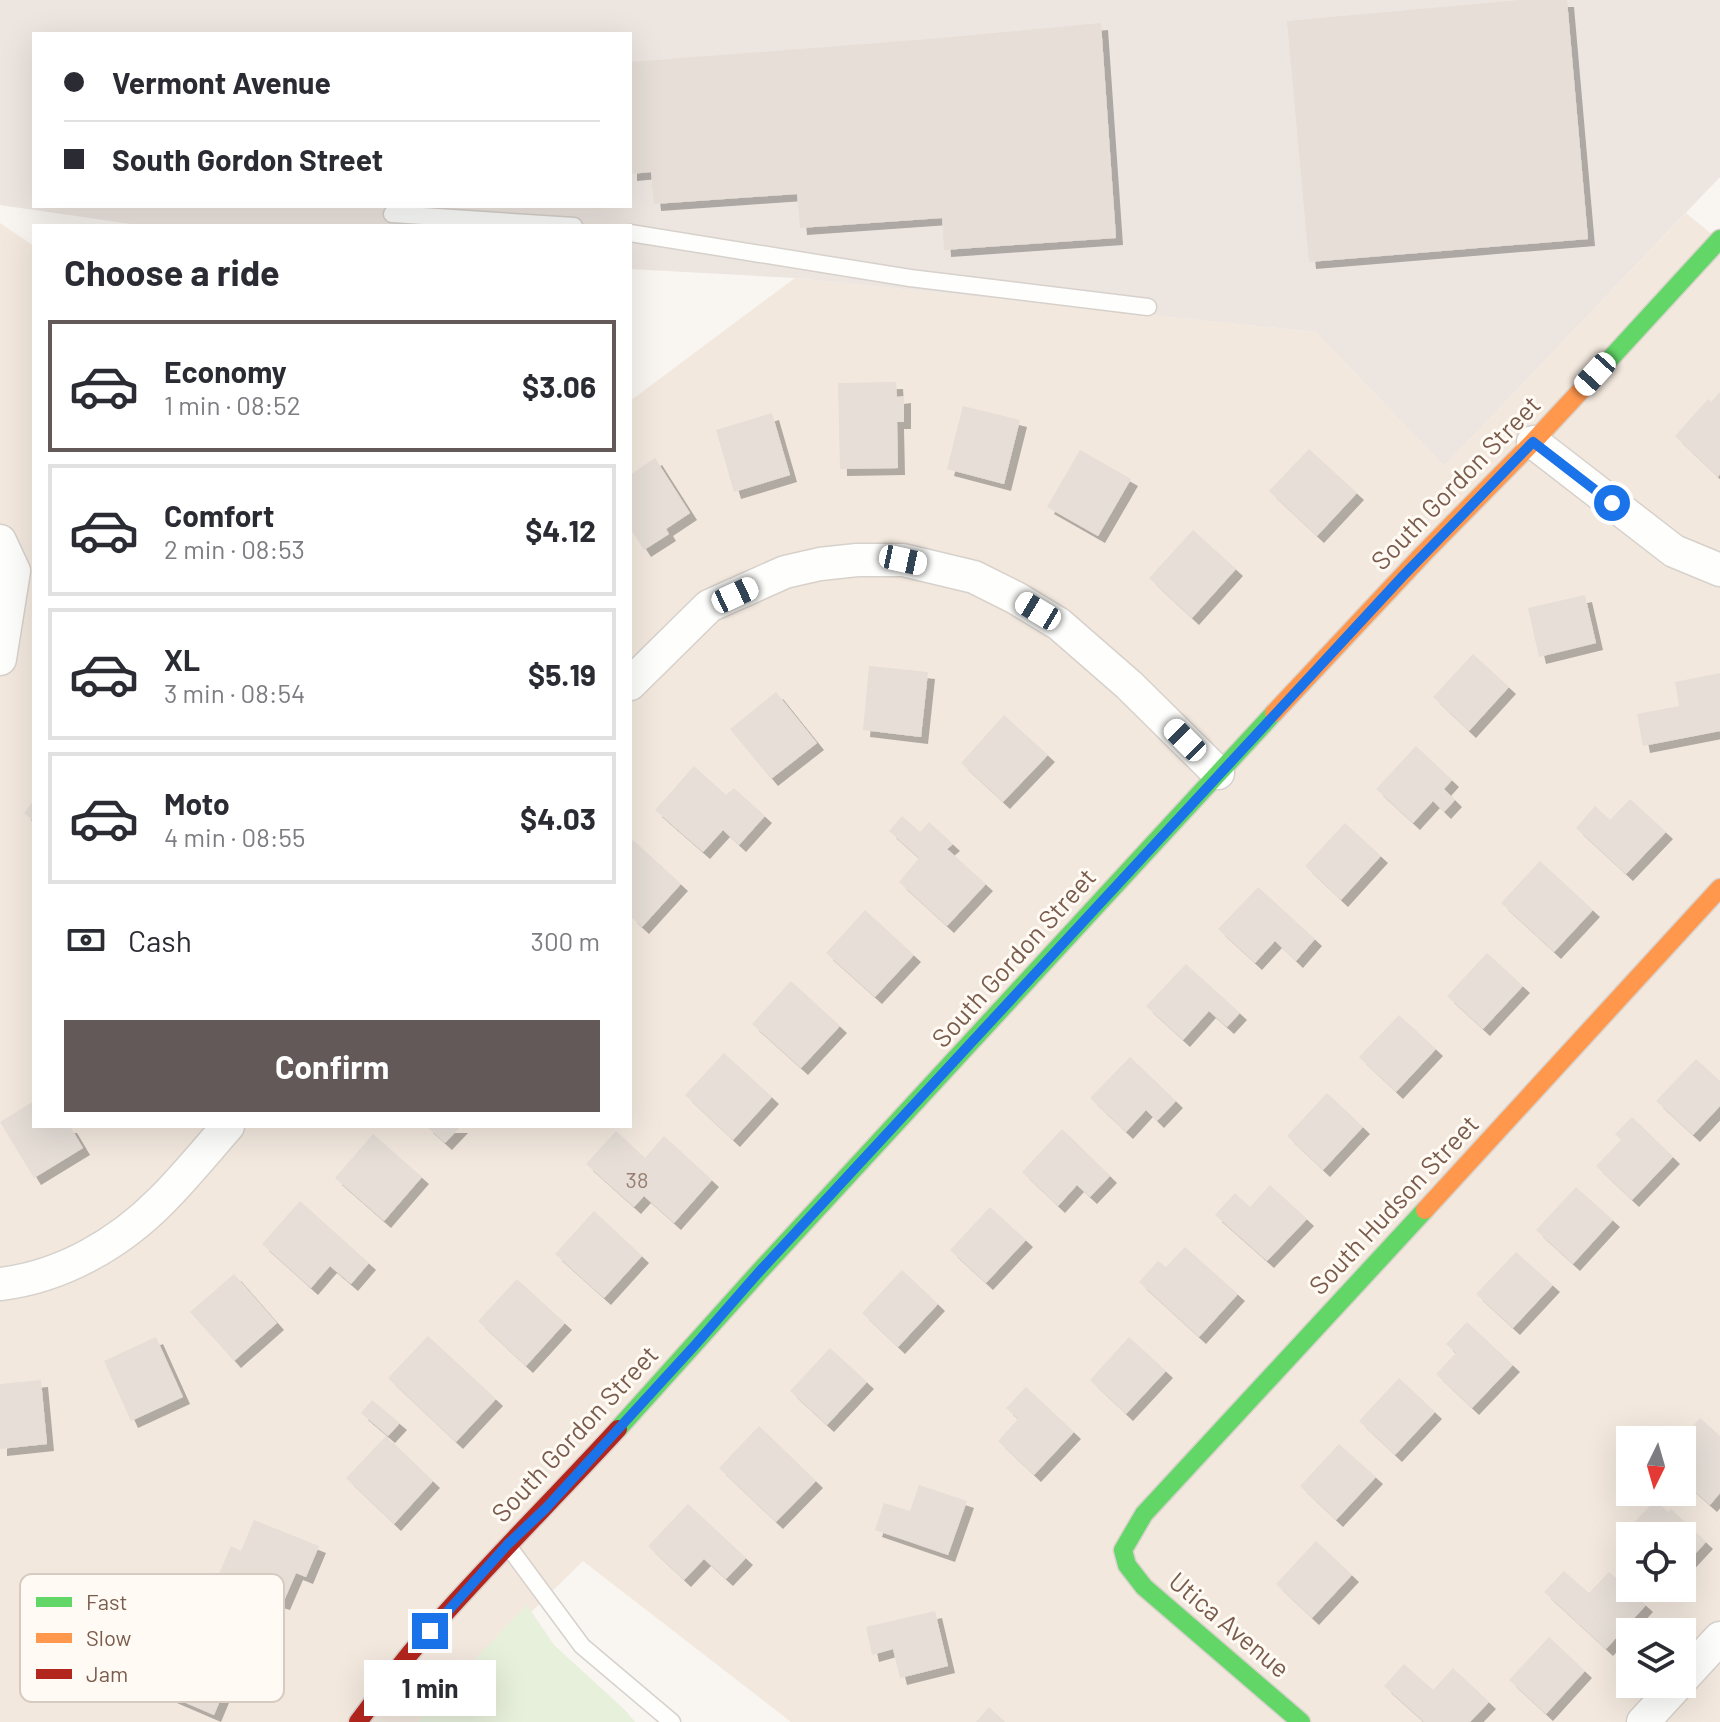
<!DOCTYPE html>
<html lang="en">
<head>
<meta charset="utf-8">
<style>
  :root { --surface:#fff; --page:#f7f7f7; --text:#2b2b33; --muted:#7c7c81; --line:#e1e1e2; --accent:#625958 }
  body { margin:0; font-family:Barlow,sans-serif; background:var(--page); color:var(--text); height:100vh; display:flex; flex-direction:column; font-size:30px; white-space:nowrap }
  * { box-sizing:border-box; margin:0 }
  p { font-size:26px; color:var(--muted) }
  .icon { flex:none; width:44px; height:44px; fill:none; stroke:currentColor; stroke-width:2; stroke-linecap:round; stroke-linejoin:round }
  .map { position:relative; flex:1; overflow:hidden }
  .panel { position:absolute; left:32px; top:224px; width:600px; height:904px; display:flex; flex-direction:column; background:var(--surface); border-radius:0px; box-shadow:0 8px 32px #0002 }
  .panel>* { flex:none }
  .top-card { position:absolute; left:32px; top:32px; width:600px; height:176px; border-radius:0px; box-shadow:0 8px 32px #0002; display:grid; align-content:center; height:176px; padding:0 32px; background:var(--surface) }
  .needle { width:52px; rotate:185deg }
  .tools { position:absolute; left:1616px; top:1426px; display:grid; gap:16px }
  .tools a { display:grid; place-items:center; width:80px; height:80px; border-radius:0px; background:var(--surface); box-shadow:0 8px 32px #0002; font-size:40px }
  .end { position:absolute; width:36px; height:36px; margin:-18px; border:10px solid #1a73e8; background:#fff; box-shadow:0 0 0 4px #fff }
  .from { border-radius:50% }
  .bubble { position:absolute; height:56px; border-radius:0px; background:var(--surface); box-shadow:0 8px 32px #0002; font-size:26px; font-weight:700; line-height:56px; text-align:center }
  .car { position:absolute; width:24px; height:48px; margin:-24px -12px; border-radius:10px; box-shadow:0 0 6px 2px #0007; background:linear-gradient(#fff 24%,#345 0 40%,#fff 0 76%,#345 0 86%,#fff 0) }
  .top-card b { display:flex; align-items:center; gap:28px; height:76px; font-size:30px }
  .top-card b+b { border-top:2px solid var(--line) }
  .top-card i { width:20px; height:20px; background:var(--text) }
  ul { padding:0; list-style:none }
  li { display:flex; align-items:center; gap:24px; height:132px; margin:0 16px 12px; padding:0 16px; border:4px solid var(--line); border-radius:0px }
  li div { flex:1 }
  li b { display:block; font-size:30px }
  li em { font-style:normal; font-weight:700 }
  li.on { border-color:var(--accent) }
  li>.icon { width:72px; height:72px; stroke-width:1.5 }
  h2 { padding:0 32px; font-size:36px; line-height:96px }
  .pay { display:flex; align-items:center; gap:20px; height:88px; padding:0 32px; font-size:30px }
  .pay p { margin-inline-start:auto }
  .cta { display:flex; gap:16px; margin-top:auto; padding:16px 32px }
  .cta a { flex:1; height:92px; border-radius:0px; background:var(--accent); color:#fff; font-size:32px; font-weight:700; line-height:92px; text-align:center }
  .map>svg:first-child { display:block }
</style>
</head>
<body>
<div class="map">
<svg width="1720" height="1722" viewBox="0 0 1720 1722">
  <defs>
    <filter id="shadow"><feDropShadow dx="7" dy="7" stdDeviation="0" flood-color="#0004"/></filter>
  </defs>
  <rect width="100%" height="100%" fill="#f9f5f0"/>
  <path fill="#f2e8de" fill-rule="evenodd" d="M1686,213l34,28v1481h-929l-208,-161 -164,161h-419v-1499l34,23v880h596v-725l165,-123 521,54 128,134zM1630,1440h52v52h-52zM1630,1536h52v52h-52zM1630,1632h52v52h-52z"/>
  <path fill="#ede5e0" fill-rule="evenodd" d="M0,0h1720v177l-276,289 -128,-134 -521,-54 -165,-9v-43h-485l-145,-21zM34,34h596v172h-596z"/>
  <path fill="#e7f0db" d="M527,1605l27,40 71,65 10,12h-217l43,-48z"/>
  <path fill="#e6ded7" filter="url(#shadow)" d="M1520,0h47l21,239 -279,23 -22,-241z
    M1101,23l15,215 -172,12 -2,-32 -142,10 -3,-34 -143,10 -3,-32 -21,2v-112l300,-23z
    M896,382l1,15 7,-1v26h-7l1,46 -58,1 -2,-86z
    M1720,392v82l-2,3 -43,-41 33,-37 3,3z
    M963,406l57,14 -16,64 -57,-15z
    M772,413l18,62 -56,17 -18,-62z
    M1309,449l48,44 -40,43 -48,-45z
    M1080,450l51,29 -33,57 -51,-29z
    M655,458l35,55 -24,16 3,5 -25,16 -14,-22v-53z
    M1193,530l43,39 -44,49 -43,-40z
    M1585,595l11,48 -57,14 -11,-49z
    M1473,654l36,33 -40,44 -36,-34z
    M869,666l59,6 -7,65 -58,-7z
    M1720,673v58l-77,15 -6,-32 42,-8 -4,-24z
    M776,692l41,51 -46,36 -41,-50z
    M1004,715l44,40 -45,47 -42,-39z
    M1416,746l36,34 -8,9 11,11 -11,12 -11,-11 -20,22 -37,-34z
    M694,766l32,29 8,-7 31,28 -26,29 -16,-15 -20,22 -48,-42z
    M1630,799l36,33 -40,42 -50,-46 19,-22 15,14z
    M34,800v21l-10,-8z
    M902,816l18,16 9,-10 24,22 -6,5 39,35 -39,42 -48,-44 20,-24 -30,-27z
    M1345,823l36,33 -40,44 -36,-34z
    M633,840l48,44 -39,43 -12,-11v-72z
    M1540,861l53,49 -39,42 -53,-49z
    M1258,887l57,52 -19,22 -21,-20 -20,22 -37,-34z
    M865,910l49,45 -39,42 -49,-44z
    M1487,953l36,33 -40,43 -36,-33z
    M1186,964l54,49 -13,14 -18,-16 -26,29 -37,-34z
    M791,981l49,45 -39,42 -49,-44z
    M1399,1015l37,34 -40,43 -37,-35z
    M724,1053l48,44 -39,43 -48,-45z
    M1130,1057l46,44 -19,20 -11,-11 -20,22 -36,-34z
    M1696,1059l24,22v25l-27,29 -37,-34z
    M1327,1093l36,34 -40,43 -36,-34z
    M34,1101v25h36l13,22 -49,30 -34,-56z
    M1632,1117l41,40 -41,43 -36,-34 25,-26 -6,-6z
    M426,1126h35l-16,17z
    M1062,1129l48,47 -20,21 -13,-12 -19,21 -36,-34z
    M616,1131l29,27 19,-22 48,44 -38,43 -30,-27 -10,11 -48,-43z
    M373,1134l49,43 -38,44 -49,-43z
    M1270,1185l37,34 -40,42 -52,-46 20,-22 15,14z
    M1576,1187l37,33 -40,44 -37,-34z
    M300,1201l69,62 -18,21 -21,-18 -19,22 -49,-44z
    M990,1207l36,33 -40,43 -36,-33z
    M594,1211l48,45 -38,42 -49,-44z
    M1185,1247l53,47 -39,43 -60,-55 19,-21 8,6z
    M1516,1252l37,33 -40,43 -37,-34z
    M902,1270l36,34 -40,43 -36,-34z
    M234,1274l43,49 -43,38 -44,-49z
    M517,1279l48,44 -39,43 -48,-45z
    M1467,1322l46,43 -41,43 -36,-34 20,-21 -10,-9z
    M428,1336l68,63 -40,43 -68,-64z
    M156,1337l27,60 -52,24 -27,-60z
    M1129,1337l37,34 -40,43 -36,-34z
    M830,1348l37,34 -40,43 -37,-34z
    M1399,1378l36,34 -40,43 -36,-34z
    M41,1380l6,64 -47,5v-65z
    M1026,1387l48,45 -40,43 -36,-34 20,-22 -12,-11z
    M372,1400l28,23 -12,13 -27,-23z
    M1700,1418l20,18v57l-10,12 -28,-25v-42z
    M759,1426l57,55 -40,41 -57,-54z
    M386,1436l47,45 -39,43 -48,-46z
    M1339,1444l37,33 -40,43 -36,-34z
    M919,1485l48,16 -19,54 -73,-25 9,-27 26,8z
    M1655,1500l13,12 3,-3 35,33 -24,26v-32h-52v15l-12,-11z
    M688,1504l58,54 -20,21 -22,-20 -20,21 -36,-34z
    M254,1520l65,26 -13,31 -10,-4 -13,30 -7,-2 -13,28 -5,-2 -12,29 -4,-1 -12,30 -3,-1 -13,31 -65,-28 13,-30 3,1 12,-29h4l12,-29 5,2 12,-30 8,4 13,-30 10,5z
    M1316,1541l36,34 -40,43 -36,-34z
    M1564,1571l25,22 20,-21 37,33 -40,44 -62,-57z
    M935,1611l13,55 -48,12 -7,-29 -21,6 -6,-28z
    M1549,1637l36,34 -39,43 -37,-34z
    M1404,1664l29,26 20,-22 36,34 -19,20h-46l-40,-36z
    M989,1707l16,15h-29z"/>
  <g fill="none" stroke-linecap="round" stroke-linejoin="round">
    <g stroke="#d7d1cb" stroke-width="19">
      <path id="lane" d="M392,214l182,12
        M630,233l280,45 238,29
        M508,1546l74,100 90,76"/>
    </g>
    <g stroke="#d7d1cb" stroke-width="35">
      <path id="street" d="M1533,442l141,109 46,19
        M0,541l14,30 -14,88
        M630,684l79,-78 76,-34 35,-8 37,-4h46l71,17 42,21 43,26 70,61 89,88
        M0,1284c61,-7 119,-40 162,-84 23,-23 44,-49 66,-74
        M1682,1679l38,-41
        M1643,1722l35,-38"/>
    </g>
    <g stroke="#d9d2cb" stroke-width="21">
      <path id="fast" d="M1587,384l133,-145
        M618,1429l141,-157 515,-559
        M1301,1722l-157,-135 -17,-22 -4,-15 21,-36 281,-304"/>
    </g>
    <g stroke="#d9d2cb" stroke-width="21">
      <path id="slow" d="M1274,713l149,-159 110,-112 54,-58
        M1425,1210l295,-322"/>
    </g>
    <g stroke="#d9d2cb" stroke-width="21">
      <path id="jam" d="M358,1722c20,-26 38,-53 60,-78 64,-74 134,-143 200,-215"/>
    </g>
    <use href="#lane" stroke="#fefefd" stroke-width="16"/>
    <use href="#street" stroke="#fefefd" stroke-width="32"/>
    <use href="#fast" stroke="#63d668" stroke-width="18"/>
    <use href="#slow" stroke="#ff974d" stroke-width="18"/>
    <use href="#jam" stroke="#b3261e" stroke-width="18"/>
  </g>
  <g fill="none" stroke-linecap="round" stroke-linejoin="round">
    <path stroke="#1a73e8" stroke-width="10" d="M430,1631l77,-86 39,-37 150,-164 63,-72 644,-696 130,-134 79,61"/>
  </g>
  <g text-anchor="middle" stroke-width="6" stroke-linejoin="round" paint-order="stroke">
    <g font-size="22" fill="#977e72">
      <text x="637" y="1188">38</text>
    </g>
    <g font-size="26" fill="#7a5c4d" stroke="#fffaf3">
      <text transform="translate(1456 483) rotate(-46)" y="9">South Gordon Street</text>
      <text transform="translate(1014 958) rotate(-48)" y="9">South Gordon Street</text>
      <text transform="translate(1394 1205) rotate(-47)" y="9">South Hudson Street</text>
      <text transform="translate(575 1434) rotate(-47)" y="9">South Gordon Street</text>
      <text transform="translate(1229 1625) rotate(40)" y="9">Utica Avenue</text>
    </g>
  </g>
  <rect x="20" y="1574" width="264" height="128" rx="12" fill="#fffaf3" stroke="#d7cbc1" stroke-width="2"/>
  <rect x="36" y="1597" width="36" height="10" fill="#63d668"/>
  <rect x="36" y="1633" width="36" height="10" fill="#ff974d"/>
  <rect x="36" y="1669" width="36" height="10" fill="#b3261e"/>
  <g font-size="22" fill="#7a5c4d">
    <text x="86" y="1610">Fast</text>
    <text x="86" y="1646">Slow</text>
    <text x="86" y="1682">Jam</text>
  </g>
</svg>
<div class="tools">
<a><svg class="needle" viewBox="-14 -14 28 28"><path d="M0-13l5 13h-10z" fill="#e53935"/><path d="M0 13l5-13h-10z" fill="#7c7c81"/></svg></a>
<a><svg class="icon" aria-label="locate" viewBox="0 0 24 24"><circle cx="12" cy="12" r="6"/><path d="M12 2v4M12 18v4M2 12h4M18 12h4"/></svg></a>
<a><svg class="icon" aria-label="layers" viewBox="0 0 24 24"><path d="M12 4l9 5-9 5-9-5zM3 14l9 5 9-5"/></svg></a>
</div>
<i class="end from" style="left:1612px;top:503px"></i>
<i class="end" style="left:430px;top:1631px"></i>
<div class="bubble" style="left:364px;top:1660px;width:132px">1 min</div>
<i class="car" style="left:1595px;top:374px;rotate:222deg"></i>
<i class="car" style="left:903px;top:560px;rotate:102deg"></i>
<i class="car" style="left:735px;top:595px;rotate:65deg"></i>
<i class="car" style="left:1038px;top:611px;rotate:301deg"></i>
<i class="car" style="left:1185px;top:740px;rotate:315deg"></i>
<div class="top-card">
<b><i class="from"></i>Vermont Avenue</b>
<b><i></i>South Gordon Street</b>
</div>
<section class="panel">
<h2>Choose a ride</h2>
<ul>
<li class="on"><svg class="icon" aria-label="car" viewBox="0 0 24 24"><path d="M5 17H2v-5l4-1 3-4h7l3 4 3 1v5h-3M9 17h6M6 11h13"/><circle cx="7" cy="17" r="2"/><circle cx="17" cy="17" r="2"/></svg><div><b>Economy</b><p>1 min · 08:52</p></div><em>$3.06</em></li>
<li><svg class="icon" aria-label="car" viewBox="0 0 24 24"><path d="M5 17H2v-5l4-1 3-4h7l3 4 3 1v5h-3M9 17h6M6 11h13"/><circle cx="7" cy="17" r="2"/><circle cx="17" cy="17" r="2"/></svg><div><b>Comfort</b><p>2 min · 08:53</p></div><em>$4.12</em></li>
<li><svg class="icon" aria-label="car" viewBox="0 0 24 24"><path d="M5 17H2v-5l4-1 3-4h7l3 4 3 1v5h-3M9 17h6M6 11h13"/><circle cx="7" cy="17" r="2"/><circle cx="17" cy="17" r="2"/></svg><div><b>XL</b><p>3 min · 08:54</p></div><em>$5.19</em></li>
<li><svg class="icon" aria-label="car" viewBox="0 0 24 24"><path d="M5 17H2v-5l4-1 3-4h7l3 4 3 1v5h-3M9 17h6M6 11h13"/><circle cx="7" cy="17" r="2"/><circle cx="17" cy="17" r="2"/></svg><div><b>Moto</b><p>4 min · 08:55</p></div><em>$4.03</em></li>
</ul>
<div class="pay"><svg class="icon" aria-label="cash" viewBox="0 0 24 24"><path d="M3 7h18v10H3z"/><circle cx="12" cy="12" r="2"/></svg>Cash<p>300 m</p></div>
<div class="cta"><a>Confirm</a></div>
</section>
</div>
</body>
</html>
